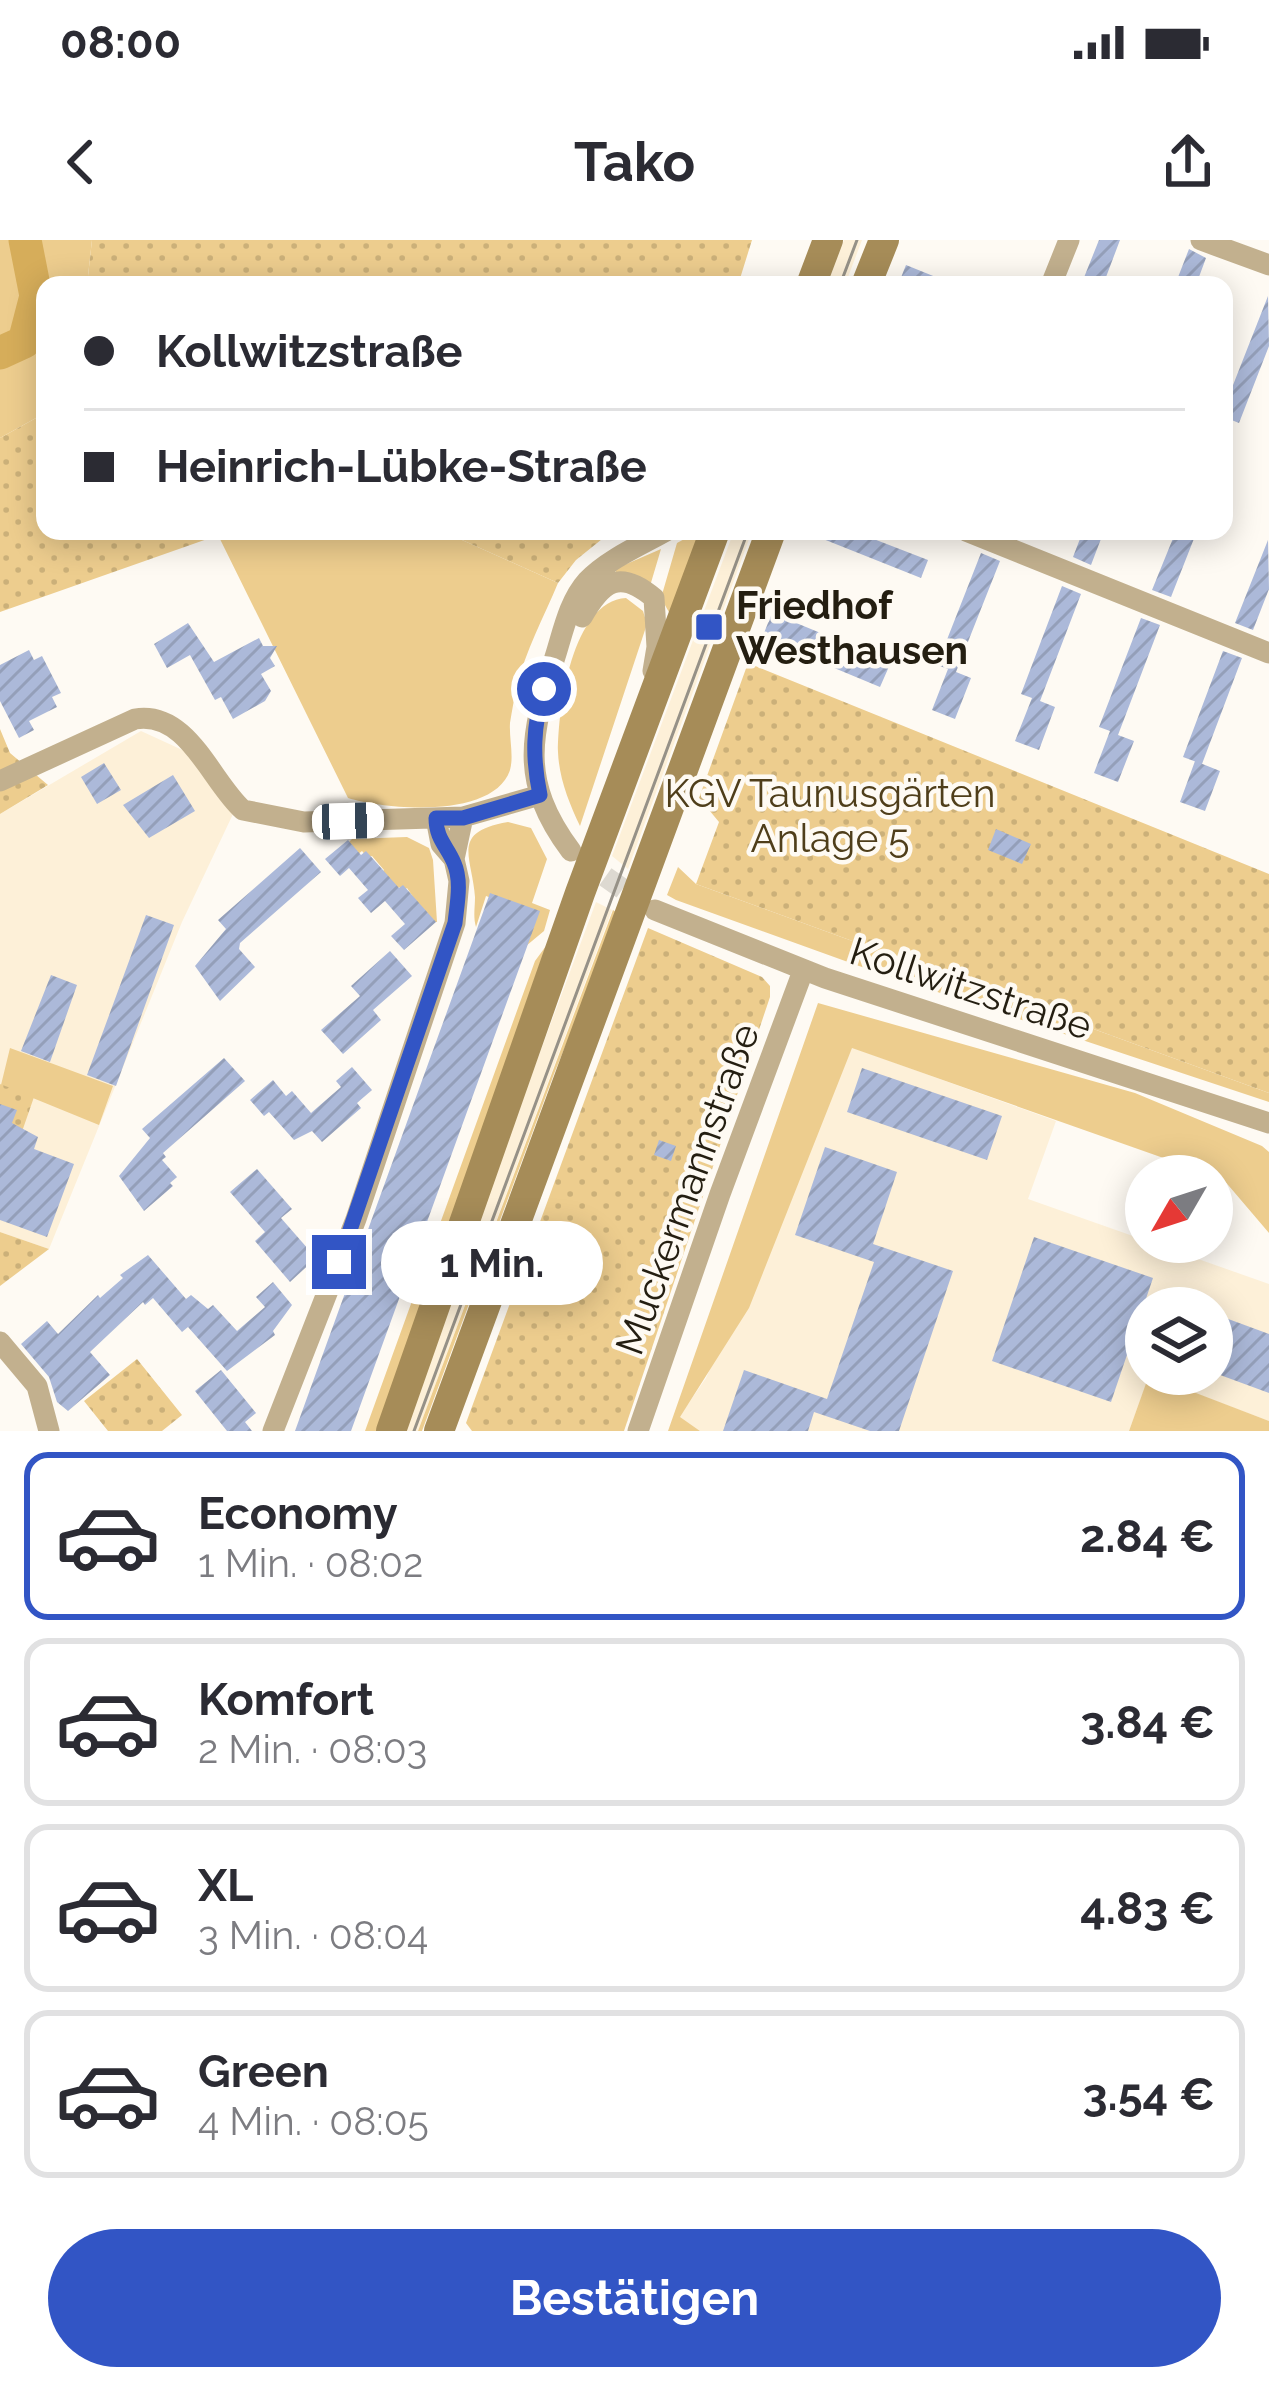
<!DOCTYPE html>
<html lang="de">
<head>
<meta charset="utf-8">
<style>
  :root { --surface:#fff; --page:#f7f7f7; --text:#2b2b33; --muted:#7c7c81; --line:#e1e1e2; --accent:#3255c5 }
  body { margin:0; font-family:Raleway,sans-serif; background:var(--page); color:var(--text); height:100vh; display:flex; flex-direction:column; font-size:45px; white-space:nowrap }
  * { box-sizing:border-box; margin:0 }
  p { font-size:39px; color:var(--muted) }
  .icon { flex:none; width:66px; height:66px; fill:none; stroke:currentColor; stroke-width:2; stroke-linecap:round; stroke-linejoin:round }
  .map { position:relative; height:1191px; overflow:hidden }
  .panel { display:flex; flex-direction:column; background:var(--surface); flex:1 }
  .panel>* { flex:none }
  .guide { position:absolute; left:36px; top:36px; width:1197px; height:264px; border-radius:24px; box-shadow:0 6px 30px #0003; display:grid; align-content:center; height:264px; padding:0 48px; background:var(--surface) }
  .needle { width:78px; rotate:231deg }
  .fabs { position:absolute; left:1125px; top:915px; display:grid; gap:24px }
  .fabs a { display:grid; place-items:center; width:108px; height:108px; border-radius:50%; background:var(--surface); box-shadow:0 6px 30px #0003; font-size:60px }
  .end { position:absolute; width:54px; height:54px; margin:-27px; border:15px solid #3255c5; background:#fff; box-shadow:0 0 0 6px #fff }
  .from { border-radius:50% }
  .bubble { position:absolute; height:84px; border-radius:42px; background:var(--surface); box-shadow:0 6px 30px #0003; font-size:39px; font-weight:700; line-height:84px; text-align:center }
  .car { position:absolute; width:36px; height:72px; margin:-36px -18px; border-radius:15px; box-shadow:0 0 9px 3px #0007; background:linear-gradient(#fff 24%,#345 0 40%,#fff 0 76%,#345 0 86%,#fff 0) }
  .guide b { display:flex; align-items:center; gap:42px; height:114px; font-size:45px }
  .guide b+b { border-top:3px solid var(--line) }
  .guide i { width:30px; height:30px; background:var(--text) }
  ul { padding:21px 0 0; list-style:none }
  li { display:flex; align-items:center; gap:36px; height:168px; margin:0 24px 18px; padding:0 24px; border:6px solid var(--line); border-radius:24px }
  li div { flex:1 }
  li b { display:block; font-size:45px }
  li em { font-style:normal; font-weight:700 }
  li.on { border-color:var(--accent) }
  li>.icon { width:108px; height:108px; stroke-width:1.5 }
  .cta { display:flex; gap:24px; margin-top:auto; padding:24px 48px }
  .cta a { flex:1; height:138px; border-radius:72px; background:var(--accent); color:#fff; font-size:48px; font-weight:700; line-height:138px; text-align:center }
  .status { display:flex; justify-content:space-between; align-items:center; height:84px; padding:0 60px; background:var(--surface); direction:ltr }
  .status svg { height:33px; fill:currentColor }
  header { display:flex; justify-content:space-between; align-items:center; height:156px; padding:0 48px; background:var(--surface); font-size:54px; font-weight:700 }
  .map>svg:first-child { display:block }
</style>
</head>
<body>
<div class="status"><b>08:00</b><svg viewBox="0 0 49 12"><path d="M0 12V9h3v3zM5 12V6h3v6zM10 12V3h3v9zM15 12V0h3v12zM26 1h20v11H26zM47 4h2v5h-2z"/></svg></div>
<header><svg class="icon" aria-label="back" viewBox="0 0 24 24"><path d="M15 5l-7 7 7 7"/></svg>Tako<svg class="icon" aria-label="share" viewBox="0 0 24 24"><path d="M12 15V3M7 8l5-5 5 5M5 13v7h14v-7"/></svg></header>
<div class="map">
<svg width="1269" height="1191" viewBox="0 0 1269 1191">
  <defs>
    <pattern id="park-dots" width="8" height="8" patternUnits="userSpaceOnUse" patternTransform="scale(3)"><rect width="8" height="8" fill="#edcd8e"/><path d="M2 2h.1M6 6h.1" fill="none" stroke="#cbb079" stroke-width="1.8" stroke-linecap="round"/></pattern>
    <pattern id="building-hatch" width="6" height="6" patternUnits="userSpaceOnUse" patternTransform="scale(3)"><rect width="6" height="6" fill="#acb9d9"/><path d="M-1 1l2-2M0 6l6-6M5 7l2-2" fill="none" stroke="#949fb9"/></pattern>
  </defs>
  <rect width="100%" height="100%" fill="#fefaf3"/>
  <path fill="#fdf0d8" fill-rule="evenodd" d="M844,0h18l-17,45h-18z
    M734,291h18l-124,338 -16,-13z
    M141,491l48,22 44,61 -51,108 -133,327 -49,-17v-37l33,-98 -33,-13v-270z
    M596,662l16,8 -194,521h-19z
    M851,807l205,74 -28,78 241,85v137l-120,-45 -20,55h-429l-21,-14 27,-39zM1146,1068h66v66h-66z"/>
  <path fill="#edcd8e" d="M0,0h92l-5,45h-42v128l-45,25z
    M230,291h212l116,52c-14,34 -33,68 -41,104 -3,11 -5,24 -7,36 -1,15 4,33 0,47 -16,49 -124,40 -162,28l-130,-263z
    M699,291l1,4 -30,79 -9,-16 16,-55z
    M661,309l-11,37 -34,-13 -1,-4z
    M626,358l17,13 4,13 -67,202c-11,-23 -21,-48 -22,-74 0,-43 14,-151 68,-154z
    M508,582l23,6 16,31 -15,44 18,7 -6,21 -24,20 13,-38 -47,-17 -10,31c-3,-10 -1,-19 -1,-30 -3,-41 -25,-65 33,-75z
    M407,597l22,11 4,12 4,62h-7l-23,-34 -4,3 -4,-4 -6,5 -14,-16 5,-6 -12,-14 -4,2 -6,-7 -5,4 -10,-11 5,-5z
    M678,627l18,17 573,209v9l-410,-136 -183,-66 -9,-5z
    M613,670l6,4 -65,160 -132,357h-4z
    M546,706l-169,485h-12l170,-470z
    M818,763l317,90 127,53 7,6v81l-46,-54 -371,-131 -103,260 -69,109 20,14h-32z
    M10,808l103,38 -14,39 -98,-40z
    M1149,1135l120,46v10h-140z"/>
  <path fill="url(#park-dots)" d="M92,0h660l-14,45h-651z
    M45,173v118h185l-230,81v-174z
    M442,291h170l-36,29 -18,23z
    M748,423l521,211v219l-573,-209 23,-62 -20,-24z
    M0,489l10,24 38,32 -48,29z
    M648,688l114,49 8,9v11l-146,434h-152l-6,-8z
    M0,844l34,13 -34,98z
    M0,992l49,17 -49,37z
    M137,1119l45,56 -20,16h-54l-24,-30z"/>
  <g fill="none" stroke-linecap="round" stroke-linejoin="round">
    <path stroke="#d6ad5a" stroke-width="33" d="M0,113l24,-11 12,-46 -11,-56"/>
  </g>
  <path fill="url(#building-hatch)" d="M1099,0h21l-17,45h-22z
    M1189,9l17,9 -10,27h-21z
    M906,25l47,19v1h-55z
    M1268,56l1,50 -30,77 -15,-6v-9z
    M803,291h50l75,29 -7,18z
    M1083,291h21l-13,34 -18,-8z
    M1176,291h21l-26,66 -19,-7z
    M1268,300l1,49 -16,41 -18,-7z
    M981,313l19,8 -44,111 15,6 -16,41 -23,-9 16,-41 -11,-4z
    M1062,346l19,8 -41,107 15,6 -16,43 -24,-9 17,-43 -11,-4z
    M772,373l119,49 -11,25 -118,-49z
    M1141,378l19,7 -42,110 16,6 -16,41 -24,-9 16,-42 -11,-4z
    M188,383l26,39 45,-24 4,8h14l-7,12 5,8 -14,8 10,17 -6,10 -32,18 -12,-22 -6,3 -25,-45 -23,13 -13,-24z
    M29,410l5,10 8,-4 19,37 -9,4 5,10 -28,14 5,9 -15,8 -19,-37v-36z
    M1223,411l19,7 -40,106 -19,-7z
    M1195,521l25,10 -15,40 -25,-9z
    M104,523l17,27 -24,14 -16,-27z
    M173,535l22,36 -46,27 -26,-33z
    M996,589l35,15 -9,20 -34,-14z
    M348,600l13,15 5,-4 33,37 4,-3 33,37 -32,28 -13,-14 14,-12 -20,-23 -14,12 -13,-15 10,-8 -19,-22 -9,8 -15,-17z
    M300,608l21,24 -81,71 -1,6 16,18 -35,34 -25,-35 31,-37 -8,-9z
    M490,653l50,18 -189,520h-56z
    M146,675l28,10 -58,161 -29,-11z
    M390,711l22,25 -39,34 8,10 -38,34 -22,-24 39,-34 -9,-10z
    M51,735l26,10 -27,77 -29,-11z
    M224,818l21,23 -82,72 3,4 -4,3 15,17 -7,6 3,3 -29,25 -25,-35 31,-38 -8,-9z
    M352,827l20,23 -15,13 4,5 -39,34 -10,-11 -18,9 -25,-28 -5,4 -14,-16 23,-20 13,16 6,-5 19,22 30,-26 -5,-6z
    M862,828l140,48 -15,44 -140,-48z
    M0,864l17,6 -5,13 26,14 -4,12 40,15 -27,73 -47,-17z
    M659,900l17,6 -5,15 -17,-6z
    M825,907l72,25 -24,72 80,27 -54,160h-29l-56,-19 -6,19h-85l21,-61 83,29 47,-137 -79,-27z
    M257,929l35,40 -11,9 35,40 -26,24 -35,-41 10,-9 -35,-40z
    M1034,997l119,41 -42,124 -119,-41z
    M148,1015l38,44 5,-4 17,14 5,-4 24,26 28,-24 -9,-10 17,-15 19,23 -19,26 2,4 -48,36 -39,-44 -6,5 -29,-34 -8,7 -2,-3 -53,50 20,23 -42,36 -11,-9 -8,-25 -28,-33 26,-23 11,13 40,-39 2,3 23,-20 -3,-3z
    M1212,1073l57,21v59l-57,-21z
    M221,1130l35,43 -11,9 7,9h-25l-32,-40z"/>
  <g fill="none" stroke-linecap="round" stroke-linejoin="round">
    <path stroke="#ddd9d1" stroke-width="21" stroke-dasharray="21 10" stroke-linecap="butt" d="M580,619l63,44"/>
    <path stroke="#c2b08e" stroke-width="21" d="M1201,0l68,25
      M1051,45l18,-45
      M966,291l303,122
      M582,377c20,-35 37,-49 72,-19l3,49 -4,24
      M0,541l135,-62c53,-9 76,63 108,91l61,12 159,-5 77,-22
      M436,578l5,26 13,15 9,-42
      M571,611c-53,-71 -40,-116 -16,-194 8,-25 14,-56 32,-76 21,-22 54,-36 79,-50
      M655,670l170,68 444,145
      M0,1102l37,44 12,45
      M273,1191l83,-212 99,-296 4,-42 -5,-22
      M638,1191l82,-237 83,-223"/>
    <path stroke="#a68c58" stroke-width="30" d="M811,45l17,-45
      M866,45l18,-45
      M391,1191l189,-538 135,-362
      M439,1191l332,-900"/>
    <path stroke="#969187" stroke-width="3" d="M840,45l17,-45
      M414,1191l334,-900"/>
  </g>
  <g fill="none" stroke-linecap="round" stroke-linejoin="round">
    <path stroke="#3255c5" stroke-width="15" d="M339,1022l116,-339c2,-19 7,-42 -1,-60 -7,-17 -18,-24 -18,-45h27l77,-23c-8,-38 -7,-69 4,-106"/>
  </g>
  <rect fill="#3255c5" stroke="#fefaf3" stroke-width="4.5" x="694" y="372" width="30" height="30" rx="6"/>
  <g text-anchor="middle" stroke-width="9" stroke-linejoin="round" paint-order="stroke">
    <g font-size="39" font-weight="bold" fill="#241e11" stroke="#fefaf3" text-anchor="start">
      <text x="736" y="379">Friedhof<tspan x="736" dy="45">Westhausen</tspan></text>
    </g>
    <g font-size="39" fill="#4f3e1a" stroke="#fefaf3">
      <text x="830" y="567">KGV Taunusgärten<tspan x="830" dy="45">Anlage 5</tspan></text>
    </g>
    <g font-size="39" fill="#241e11" stroke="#fefaf3">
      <text transform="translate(971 748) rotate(18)" y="14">Kollwitzstraße</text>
      <text transform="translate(687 949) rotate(-70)" y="14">Muckermannstraße</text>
    </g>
  </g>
</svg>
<div class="fabs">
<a><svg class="needle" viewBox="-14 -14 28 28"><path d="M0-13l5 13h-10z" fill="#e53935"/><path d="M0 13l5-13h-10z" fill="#7c7c81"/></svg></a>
<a><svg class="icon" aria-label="layers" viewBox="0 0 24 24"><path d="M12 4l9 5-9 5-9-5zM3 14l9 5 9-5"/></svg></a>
</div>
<i class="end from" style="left:544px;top:449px"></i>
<i class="end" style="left:339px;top:1022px"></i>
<div class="bubble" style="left:381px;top:981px;width:222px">1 Min.</div>
<i class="car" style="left:348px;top:581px;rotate:88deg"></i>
<div class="guide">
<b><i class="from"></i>Kollwitzstraße</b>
<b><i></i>Heinrich-Lübke-Straße</b>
</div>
</div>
<section class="panel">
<ul>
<li class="on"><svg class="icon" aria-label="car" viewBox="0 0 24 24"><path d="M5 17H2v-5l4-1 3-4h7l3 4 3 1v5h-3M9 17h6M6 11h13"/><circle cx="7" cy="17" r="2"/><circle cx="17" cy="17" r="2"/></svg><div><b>Economy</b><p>1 Min. · 08:02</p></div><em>2.84 €</em></li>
<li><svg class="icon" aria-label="car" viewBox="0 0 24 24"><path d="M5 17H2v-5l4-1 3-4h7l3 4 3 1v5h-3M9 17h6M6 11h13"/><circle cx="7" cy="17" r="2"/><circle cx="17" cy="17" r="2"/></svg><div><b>Komfort</b><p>2 Min. · 08:03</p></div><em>3.84 €</em></li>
<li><svg class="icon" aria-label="car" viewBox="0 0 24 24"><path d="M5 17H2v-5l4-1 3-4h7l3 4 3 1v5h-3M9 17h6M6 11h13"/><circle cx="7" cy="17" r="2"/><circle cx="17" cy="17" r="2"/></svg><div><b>XL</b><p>3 Min. · 08:04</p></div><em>4.83 €</em></li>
<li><svg class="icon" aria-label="car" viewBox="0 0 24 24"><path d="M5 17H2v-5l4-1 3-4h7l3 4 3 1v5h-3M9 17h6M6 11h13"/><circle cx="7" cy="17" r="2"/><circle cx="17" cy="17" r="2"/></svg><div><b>Green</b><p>4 Min. · 08:05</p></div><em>3.54 €</em></li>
</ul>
<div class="cta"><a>Bestätigen</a></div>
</section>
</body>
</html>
